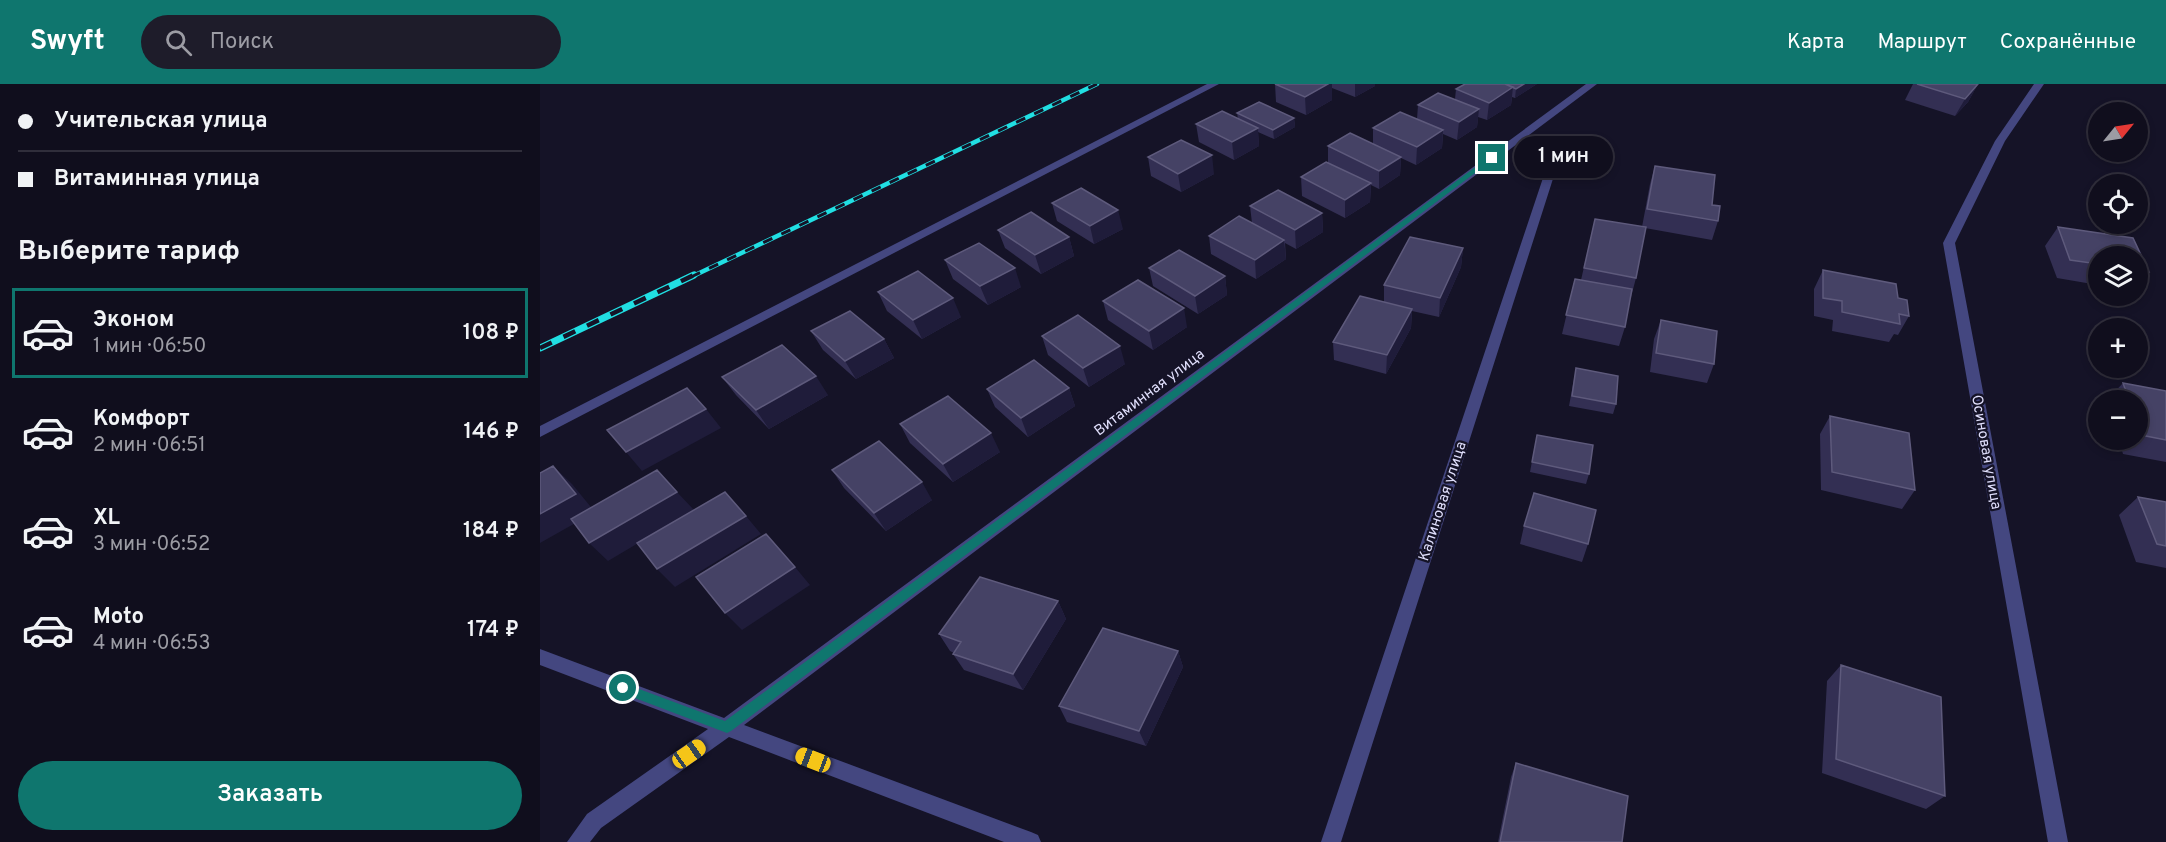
<!DOCTYPE html>
<html lang="ru">
<head>
<meta charset="utf-8">
<style>
  :root { --surface:#100e1d; --page:#1e1c2a; --text:#f1f3f6; --muted:#9c9ca4; --line:#302e3b; --accent:#0f766e }
  body { margin:0; font-family:Overpass,sans-serif; background:var(--page); color:var(--text); height:100vh; display:flex; flex-direction:column; font-size:22px; white-space:nowrap }
  * { box-sizing:border-box; margin:0 }
  p { font-size:20px; color:var(--muted) }
  .icon { flex:none; width:33px; height:33px; fill:none; stroke:currentColor; stroke-width:2; stroke-linecap:round; stroke-linejoin:round }
  .map { position:relative; flex:1; overflow:hidden }
  .details { display:flex; flex-direction:column; background:var(--surface); width:540px }
  .details>* { flex:none }
  .top-card { display:grid; align-content:center; height:132px; padding:0 18px; background:var(--surface) }
  .needle { width:39px; rotate:60deg }
  .fabs { position:absolute; left:1548px; top:18px; display:grid; gap:12px }
  .fabs a { display:grid; place-items:center; width:60px; height:60px; border-radius:50%; background:var(--surface); box-shadow:0 3px 9px #0003,0 0 0 2px var(--line); font-size:30px }
  .end { position:absolute; width:27px; height:27px; margin:-14px; border:8px solid #0f766e; background:#fff; box-shadow:0 0 0 3px #fff }
  .from { border-radius:50% }
  .bubble { position:absolute; height:42px; border-radius:21px; background:var(--surface); box-shadow:0 3px 9px #0003,0 0 0 2px var(--line); font-size:20px; font-weight:600; line-height:42px; text-align:center }
  .car { position:absolute; width:18px; height:36px; margin:-18px -9px; border-radius:8px; box-shadow:0 0 4px 2px #0007; background:linear-gradient(#f5c518 24%,#345 0 40%,#f5c518 0 76%,#345 0 86%,#f5c518 0) }
  .top-card b { display:flex; align-items:center; gap:21px; height:57px; font-size:22px }
  .top-card b+b { border-top:2px solid var(--line) }
  .top-card i { width:15px; height:15px; background:var(--text) }
  ul { padding:0; list-style:none }
  li { display:flex; align-items:center; gap:18px; height:90px; margin:0 12px 9px; padding:0 6px; border:3px solid transparent; border-radius:0px }
  li div { flex:1 }
  li b { display:block; font-size:22px }
  li em { font-style:normal; font-weight:600 }
  li.current { border-color:var(--accent) }
  li>.icon { width:54px; height:54px; stroke-width:1.5 }
  h2 { padding:0 18px; font-size:27px; line-height:72px }
  .action { display:flex; gap:12px; margin-top:auto; padding:12px 18px }
  .action a { flex:1; height:69px; border-radius:36px; background:var(--accent); color:#fff; font-size:24px; font-weight:600; line-height:69px; text-align:center }
  header { display:flex; align-items:center; gap:36px; box-sizing:border-box; height:84px; padding:0 30px; background:var(--accent); color:#fff }
  header strong { font-size:28px }
  nav { display:flex; gap:33px; margin-inline-start:auto; font-size:21px }
  .search { width:420px; height:54px; background:var(--page); display:flex; align-items:center; gap:15px; box-sizing:border-box; padding:0 21px; border-radius:33px; color:var(--muted); font-size:22px }
  main { display:flex; flex:1; min-height:0 }
  .map>svg:first-child { display:block }
</style>
</head>
<body>
<header>
<strong>Swyft</strong>
<div class="search"><svg class="icon" aria-label="search" viewBox="0 0 24 24"><circle cx="10" cy="10" r="6"/><path d="M15 15l6 6"/></svg>Поиск</div>
<nav><a>Карта</a><a>Маршрут</a><a>Сохранённые</a></nav>
</header>
<main>
<section class="details">
<div class="top-card">
<b><i class="from"></i>Учительская улица</b>
<b><i></i>Витаминная улица</b>
</div>
<h2>Выберите тариф</h2>
<ul>
<li class="current"><svg class="icon" aria-label="car" viewBox="0 0 24 24"><path d="M5 17H2v-5l4-1 3-4h7l3 4 3 1v5h-3M9 17h6M6 11h13"/><circle cx="7" cy="17" r="2"/><circle cx="17" cy="17" r="2"/></svg><div><b>Эконом</b><p>1 мин · 06:50</p></div><em>108 ₽</em></li>
<li><svg class="icon" aria-label="car" viewBox="0 0 24 24"><path d="M5 17H2v-5l4-1 3-4h7l3 4 3 1v5h-3M9 17h6M6 11h13"/><circle cx="7" cy="17" r="2"/><circle cx="17" cy="17" r="2"/></svg><div><b>Комфорт</b><p>2 мин · 06:51</p></div><em>146 ₽</em></li>
<li><svg class="icon" aria-label="car" viewBox="0 0 24 24"><path d="M5 17H2v-5l4-1 3-4h7l3 4 3 1v5h-3M9 17h6M6 11h13"/><circle cx="7" cy="17" r="2"/><circle cx="17" cy="17" r="2"/></svg><div><b>XL</b><p>3 мин · 06:52</p></div><em>184 ₽</em></li>
<li><svg class="icon" aria-label="car" viewBox="0 0 24 24"><path d="M5 17H2v-5l4-1 3-4h7l3 4 3 1v5h-3M9 17h6M6 11h13"/><circle cx="7" cy="17" r="2"/><circle cx="17" cy="17" r="2"/></svg><div><b>Moto</b><p>4 мин · 06:53</p></div><em>174 ₽</em></li>
</ul>
<div class="action"><a>Заказать</a></div>
</section>
<div class="map">
<svg width="1626" height="758" viewBox="0 0 1626 758">
  <rect width="100%" height="100%" fill="#151327"/>
  <g fill="none" stroke-linecap="round" stroke-linejoin="round">
    <path fill="#444780" fill-rule="evenodd" d="M667,0h12l-679,353v-11z
      M1046,0h11l-853,641 287,107 7,3 3,7h-37l-275,-105 -128,91 -11,14h-23l20,-28 121,-85 -168,-64v-16l184,69z
      M1494,0h10l-39,57 -50,102 113,599h-20l-105,-599 52,-102z
      M1014,73l5,3 -218,682h-20l228,-682z"/>
    <g stroke="#21dfe3" stroke-width="4.5">
      <path id="rail-far1" d="M151,193l406,-193"/>
    </g>
    <g stroke="#21dfe3" stroke-width="7">
      <path id="rail" d="M0,264l154,-73"/>
    </g>
    <use href="#rail-far1" stroke="#151327" stroke-width="3" stroke-dasharray="10" stroke-linecap="butt"/>
    <use href="#rail" stroke="#151327" stroke-width="4.5" stroke-dasharray="13" stroke-linecap="butt"/>
  </g>
  <path fill="#332f53" d="M735,0h100v2l-20,11 -23,-9v12l-26,15 -30,-13z
    M997,0l-22,14 -3,-1 -1,8 -24,15 -9,-3 -1,10 -20,13 -14,-6 -1,14 -26,17 -15,-7 -1,17 -21,14 -8,-4 -1,17 -25,16 -43,-22 -1,-19 27,-15v-16l45,-2v-16l44,-9 1,-14 37,-6 1,-10z
    M1373,0h65l-10,18 -13,14 -50,-16z
    M697,29l57,5 1,9 -21,12 -16,-7 1,14 -25,14 -35,-18 -3,-18 42,-5z
    M608,73l66,17 -33,18 -30,-16z
    M1115,82l57,39 6,16 -6,19 -67,-12 -9,50 -5,19h-1l-5,30 -6,19 -57,-12 13,-55 6,1 14,-61 47,8 8,-43z
    M512,119l71,26 -29,15 -37,-23z
    M710,122l72,7 1,19 -27,17 -11,-6 1,16 -30,20 -45,-25 -2,-18 43,-13z
    M1518,143l75,11 16,34 -11,14v-30h-40v29l-41,-7 -12,-32z
    M458,146l71,7 5,19 -33,18 -36,-26z
    M923,164l-2,19 -22,50 -27,-6 -1,17 -25,46 -52,-14 -1,-18 51,-40v-17z
    M405,176l76,27 -33,18 -35,-26z
    M609,184l76,8 2,19 -29,19 -45,-28z
    M1283,186l86,46 -11,19 -4,-1 -5,8 -57,-11 1,-11 -19,-4v-27z
    M338,208l83,25 -39,22 -35,-28z
    M563,217l84,26 -34,23 -45,-30z
    M1121,236l53,44 -7,19 -57,-11 4,-33z
    M271,247l73,8 10,19 -38,21 -33,-29z
    M502,252l83,28 -36,23 -41,-32z
    M1036,284l40,36 -3,10 -44,-8z
    M182,293l106,18 -59,34 -33,-34z
    M1583,299l43,8v71l-43,-8 -4,-14h19v-40h-31z
    M529,304l6,18 -47,31 -33,-30 -8,-18z
    M1290,332l85,74 -13,19 -81,-19 -1,-56z
    M360,340l100,28 -47,30 -43,-39z
    M995,361l54,29 -3,10 -56,-12z
    M292,386l100,30 -46,31 -42,-43z
    M1598,413l28,5v66l-30,-6 -17,-47z
    M984,442l64,18 -6,18 -62,-18z
    M518,517l8,18 -43,71 -59,-20 -11,-16 1,-1 -4,-2 -11,-17z
    M638,567l5,16 -37,79 -79,-24 -8,-16z
    M1301,581l104,131 -19,13 -104,-36 5,-92z
    M976,679l106,79h-124l13,-65z"/>
  <path fill="#1f1c3a" d="M788,0h4v16l-26,15 -1,-18z
    M815,0h20v2l-20,11z
    M984,0h13l-22,14 1,-9z
    M1438,0l-10,18 -13,14 10,-17z
    M973,3l-2,18 -24,15 2,-17z
    M939,25l-2,18 -20,13 2,-18z
    M754,34l1,9 -21,12 -1,-9z
    M718,44l1,18 -25,14 -2,-18z
    M903,46l-1,18 -26,17 1,-18z
    M672,71l2,19 -33,18 -3,-18z
    M861,73l-1,18 -21,14v-18z
    M831,99l-1,19 -25,16v-18z
    M578,126l5,19 -29,15 -4,-18z
    M782,129l1,19 -27,17 -1,-19z
    M529,153l5,19 -33,18 -6,-19z
    M744,156l2,19 -30,20 -1,-19z
    M923,164l-2,19 -22,50 1,-19z
    M475,184l6,19 -33,18 -8,-19z
    M685,192l2,19 -29,19 -3,-18z
    M413,214l8,19 -39,22 -9,-19z
    M644,224l3,19 -34,23 -4,-19z
    M872,225l-1,19 -25,46 1,-19z
    M344,255l10,19 -38,21 -11,-18z
    M580,262l5,18 -36,23 -6,-19z
    M276,292l12,19 -59,34 -13,-19z
    M529,304l6,18 -47,31 -7,-19z
    M166,325l15,19 -79,43 -16,-19z
    M451,349l9,19 -47,30 -10,-18z
    M13,382l19,18 23,28 -55,31v-29z
    M382,398l10,18 -46,31 -12,-18z
    M137,408l17,18 -86,51 -19,-18z
    M206,432l15,18 -86,53 -18,-18z
    M255,483l15,18 -68,45 -17,-17z
    M518,517l8,18 -43,71 -10,-16z
    M638,567l5,16 -37,79 -7,-15z"/>
  <path fill="#454265" stroke="#5e5a7c" stroke-width="1.5" d="M735,0h53l-23,13z
    M925,0h40l8,3 -24,16 -33,-14z
    M965,0h19l-8,5z
    M1377,0h61l-13,15z
    M898,9l41,16 -20,13 -41,-17z
    M719,18l35,16 -21,12 -36,-17z
    M682,27l36,17 -26,14 -36,-18z
    M860,28l43,18 -26,17 -44,-19z
    M810,49l51,24 -22,14 -51,-25z
    M641,56l31,15 -34,19 -30,-17z
    M786,78l45,21 -26,17 -44,-23z
    M1115,82l60,9 -3,30 8,1 -2,15 -71,-12z
    M541,104l37,22 -28,16 -38,-23z
    M738,106l44,23 -27,17 -45,-24z
    M491,128l38,25 -34,18 -37,-25z
    M699,132l45,24 -29,20 -46,-24z
    M1055,135l51,8 -10,51 -52,-10z
    M1518,143l75,11 16,34 -11,-2v-14h-40v8l-28,-4z
    M870,153l53,11 -23,50 -56,-13z
    M439,159l36,25 -35,18 -35,-26z
    M639,166l46,26 -30,20 -46,-28z
    M1283,186l73,14 2,14 9,2 2,16 -10,-2 1,10 -58,-12v-11l-19,-3z
    M378,187l35,27 -40,22 -35,-28z
    M1035,195l57,10 -7,38 -59,-12z
    M598,196l46,28 -35,23 -46,-30z
    M820,212l52,13 -25,46 -54,-13z
    M310,227l34,28 -39,22 -34,-30z
    M538,231l42,31 -37,22 -41,-32z
    M1121,236l56,11 -3,33 -58,-11z
    M242,261l34,31 -60,34 -34,-33z
    M494,276l35,28 -48,30 -34,-29z
    M1036,284l42,8 -2,28 -44,-8z
    M1583,299l43,8v49l-25,-5 -3,-11v-24h-9z
    M147,304l19,21 -80,43 -19,-22z
    M408,312l43,37 -48,31 -43,-40z
    M1290,332l79,17 6,57 -83,-18z
    M997,351l56,10 -4,29 -57,-12z
    M339,357l43,41 -48,31 -42,-43z
    M13,382l23,28 -36,20v-41z
    M117,386l20,22 -88,51 -18,-24z
    M185,408l21,24 -89,53 -20,-26z
    M994,409l62,17 -8,34 -64,-18z
    M1598,413l28,5v44l-9,-2z
    M226,450l29,33 -70,46 -29,-36z
    M440,493l78,24 -45,73 -60,-20 8,-12 -22,-8z
    M563,544l75,23 -39,80 -80,-25z
    M1301,581l100,32 4,99 -109,-37z
    M976,679l112,33 -6,46h-122z"/>
  <path fill="#0f766e" d="M949,73l6,1 -764,573 -4,2 -108,-41v-7l4,-2 102,38z"/>
  <g text-anchor="middle" stroke-width="4.5" stroke-linejoin="round" paint-order="stroke">
    <g font-size="15" fill="#dfdefb" stroke="#151327">
      <text transform="translate(609 308) rotate(-37)" y="5">Витаминная улица</text>
      <text transform="translate(1447 368) rotate(80)" y="5">Осиновая улица</text>
      <text transform="translate(902 417) rotate(-72)" y="5">Калиновая улица</text>
    </g>
  </g>
</svg>
<div class="fabs">
<a><svg class="needle" viewBox="-14 -14 28 28"><path d="M0-13l5 13h-10z" fill="#e53935"/><path d="M0 13l5-13h-10z" fill="#9c9ca4"/></svg></a>
<a><svg class="icon" aria-label="locate" viewBox="0 0 24 24"><circle cx="12" cy="12" r="6"/><path d="M12 2v4M12 18v4M2 12h4M18 12h4"/></svg></a>
<a><svg class="icon" aria-label="layers" viewBox="0 0 24 24"><path d="M12 4l9 5-9 5-9-5zM3 14l9 5 9-5"/></svg></a>
<a>+</a>
<a>−</a>
</div>
<i class="end from" style="left:83px;top:604px"></i>
<i class="end" style="left:952px;top:74px"></i>
<div class="bubble" style="left:974px;top:52px;width:99px">1 мин</div>
<i class="car" style="left:149px;top:670px;rotate:55deg"></i>
<i class="car" style="left:273px;top:676px;rotate:291deg"></i>
</div>
</main>
</body>
</html>
